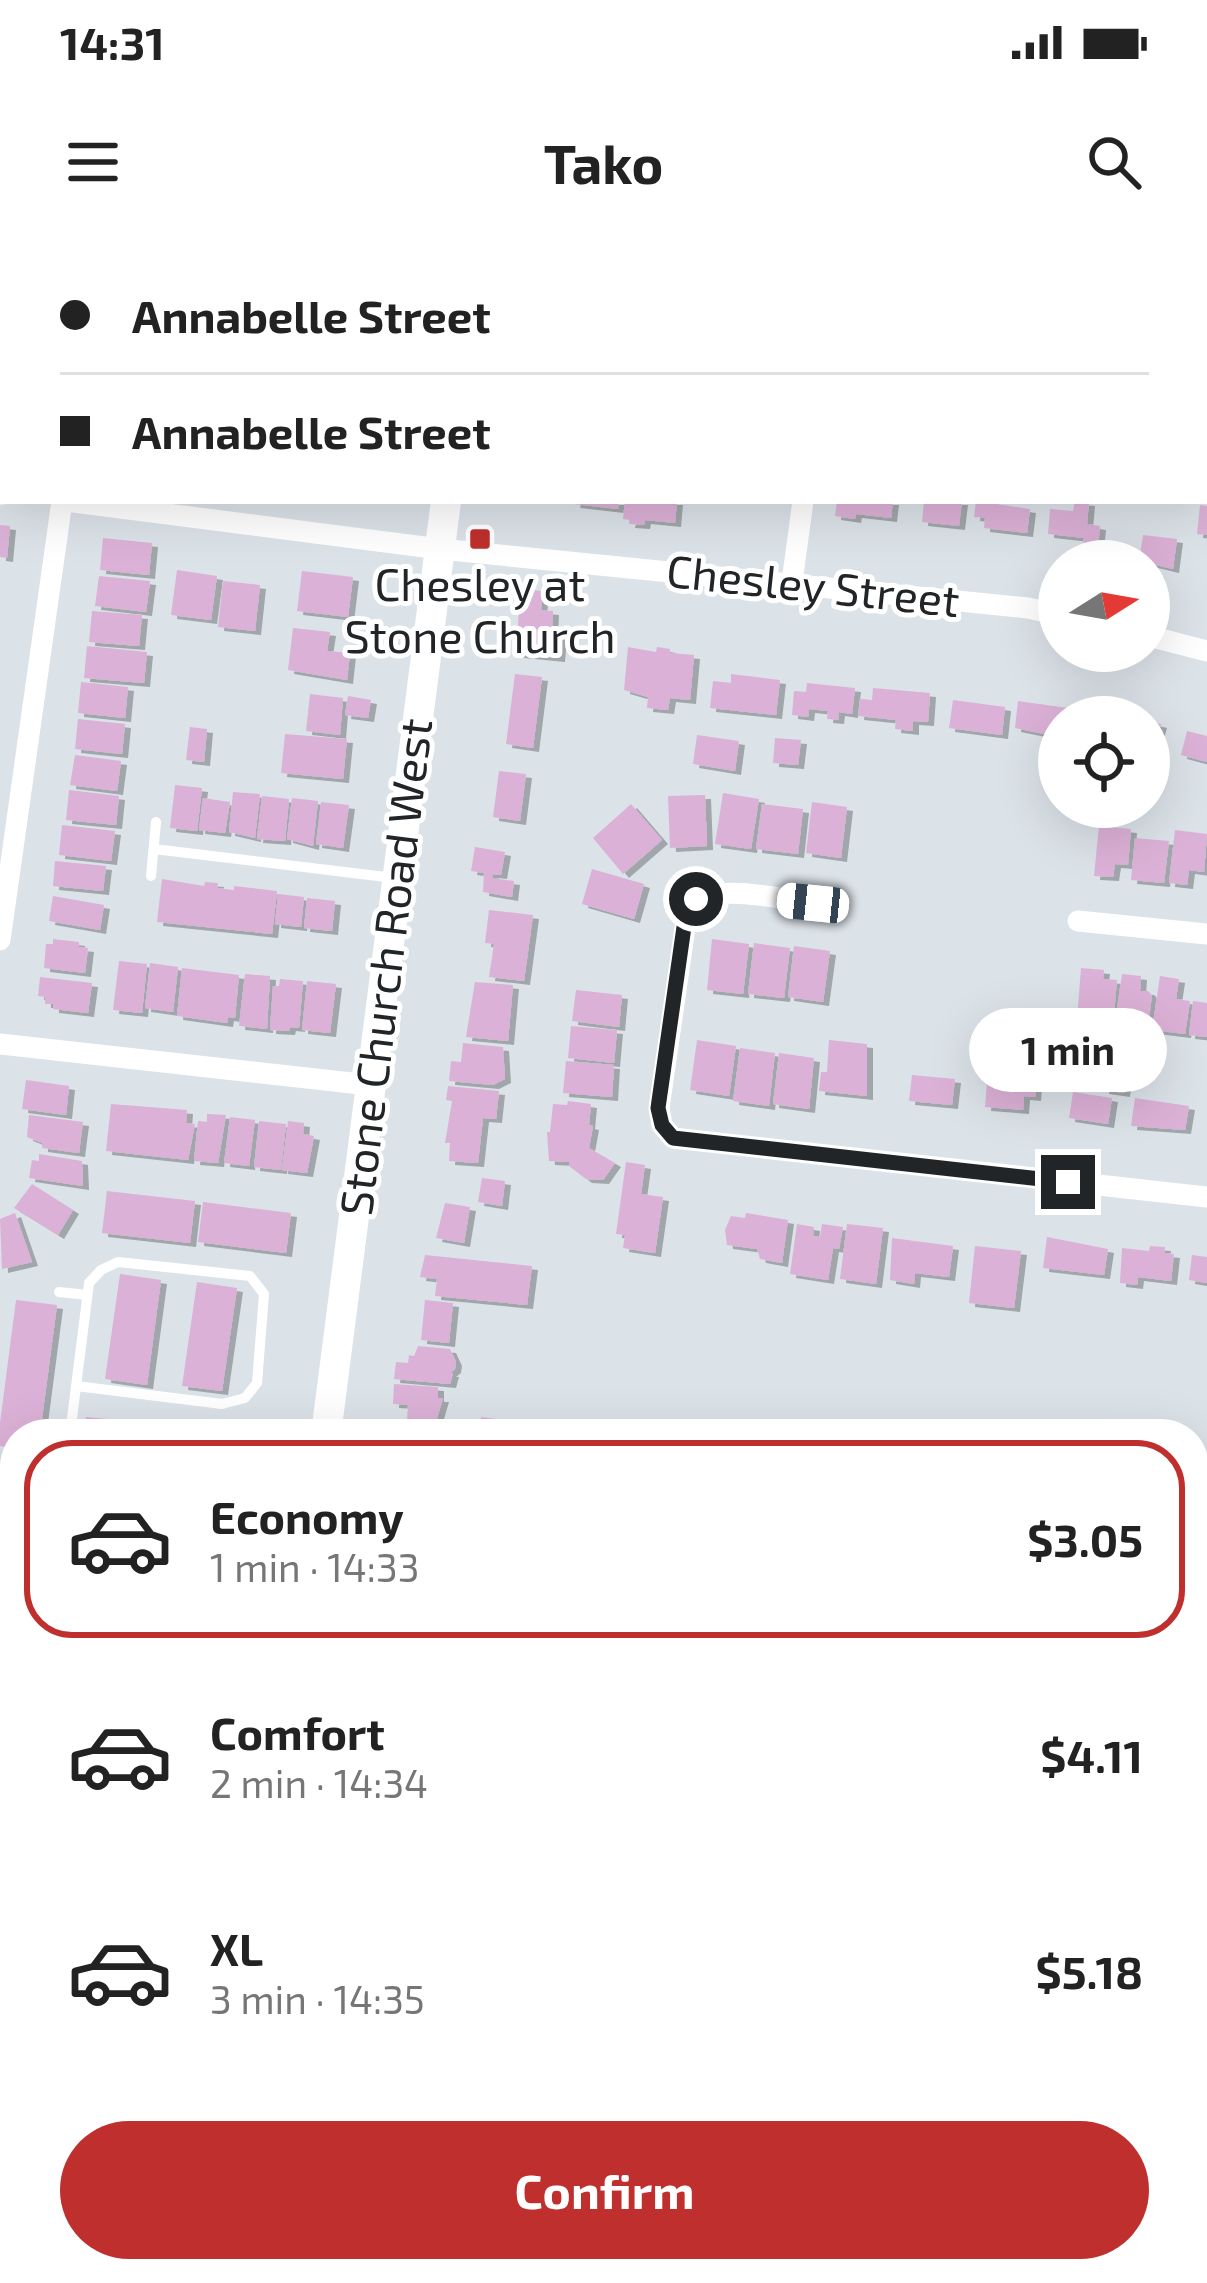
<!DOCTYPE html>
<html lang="en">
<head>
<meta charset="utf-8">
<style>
  :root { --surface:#fff; --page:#f6f6f6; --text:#222; --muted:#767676; --line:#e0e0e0; --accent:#be2f2d }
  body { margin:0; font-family:"Exo 2",sans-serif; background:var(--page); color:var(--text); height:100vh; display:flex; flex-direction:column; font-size:45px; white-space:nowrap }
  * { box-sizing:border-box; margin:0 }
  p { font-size:39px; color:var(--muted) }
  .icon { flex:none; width:66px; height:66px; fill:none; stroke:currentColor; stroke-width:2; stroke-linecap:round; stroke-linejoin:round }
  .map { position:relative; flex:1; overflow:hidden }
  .sheet { position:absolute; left:0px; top:1179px; width:1209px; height:864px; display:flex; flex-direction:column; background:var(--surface); border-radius:48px 48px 0 0; box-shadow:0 12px 48px #0002 }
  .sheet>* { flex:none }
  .banner { position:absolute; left:0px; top:0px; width:1209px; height:264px; box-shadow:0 12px 48px #0002; display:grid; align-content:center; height:264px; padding:0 60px; background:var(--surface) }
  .needle { width:78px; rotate:79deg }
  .tools { position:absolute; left:1038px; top:300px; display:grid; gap:24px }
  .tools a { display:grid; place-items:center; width:132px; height:132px; border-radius:50%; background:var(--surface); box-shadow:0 12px 48px #0002; font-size:60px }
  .end { position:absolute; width:54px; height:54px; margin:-27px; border:15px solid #222527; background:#fff; box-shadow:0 0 0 6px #fff }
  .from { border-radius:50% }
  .bubble { position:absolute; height:84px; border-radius:42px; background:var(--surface); box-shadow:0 12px 48px #0002; font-size:39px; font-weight:700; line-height:84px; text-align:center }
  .car { position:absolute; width:36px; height:72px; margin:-36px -18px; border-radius:15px; box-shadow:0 0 9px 3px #0007; background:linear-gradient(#fff 24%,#345 0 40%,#fff 0 76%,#345 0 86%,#fff 0) }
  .banner b { display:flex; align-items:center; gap:42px; height:114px; font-size:45px }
  .banner b+b { border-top:3px solid var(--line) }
  .banner i { width:30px; height:30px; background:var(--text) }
  ul { padding:21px 0 0; list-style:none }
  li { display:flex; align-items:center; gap:36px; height:198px; margin:0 24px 18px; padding:0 36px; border:6px solid transparent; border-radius:48px }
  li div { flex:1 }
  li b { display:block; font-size:45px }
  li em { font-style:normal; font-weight:700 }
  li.on { border-color:var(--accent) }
  li>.icon { width:108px; height:108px; stroke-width:1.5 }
  .button { display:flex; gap:24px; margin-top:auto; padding:24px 60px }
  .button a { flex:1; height:138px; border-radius:72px; background:var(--accent); color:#fff; font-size:48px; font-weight:700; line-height:138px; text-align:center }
  .status { display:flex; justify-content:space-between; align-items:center; height:84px; padding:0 60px; background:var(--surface); direction:ltr }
  .status svg { height:33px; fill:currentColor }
  header { display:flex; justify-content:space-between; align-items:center; height:156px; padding:0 60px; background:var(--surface); font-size:54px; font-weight:700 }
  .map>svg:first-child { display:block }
</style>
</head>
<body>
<div class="status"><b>14:31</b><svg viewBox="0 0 49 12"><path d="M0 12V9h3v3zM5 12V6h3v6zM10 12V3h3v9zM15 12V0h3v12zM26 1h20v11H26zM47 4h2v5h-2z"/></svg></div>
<header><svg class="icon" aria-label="menu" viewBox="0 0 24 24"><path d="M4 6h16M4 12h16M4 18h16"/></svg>Tako<svg class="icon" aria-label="search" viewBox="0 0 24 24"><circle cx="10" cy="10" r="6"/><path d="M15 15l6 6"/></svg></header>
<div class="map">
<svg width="1207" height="2043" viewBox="0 0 1207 2043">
  <defs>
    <filter id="shadow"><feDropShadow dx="6" dy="4" stdDeviation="0" flood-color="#0004"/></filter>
  </defs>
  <rect width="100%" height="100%" fill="#dbe2e8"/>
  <path fill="#cad7e2" d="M245,2028h310l-2,15h-310z"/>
  <path fill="#c5c89a" d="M1194,1675l13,1v279l-13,-1z"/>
  <path fill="#dcb1d7" filter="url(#shadow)" d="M575,261h44l-1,8 -44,-5z
    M625,261h52l-2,22 -30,-3 -1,5 -15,-1 1,-4 -7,-1z
    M837,261h56l-2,17 -35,-4 -1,5 -20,-3z
    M924,261h38l-3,25 -37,-4z
    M976,261l54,8 -3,24 -43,-5 1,-10 -11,-1z
    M1075,261l14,1 -2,22 13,2 -2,21 -15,-1 1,-8 -36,-4 2,-25 23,2z
    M1200,265l7,1v29l-10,-1z
    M0,285l10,1 -3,32 -7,-1z
    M1143,295l34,4 -4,30 -34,-8z
    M103,298l49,5 -3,32 -49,-5z
    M177,330l40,6 -6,44 -40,-5z
    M302,331l51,6 -5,40 -51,-6z
    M99,336l51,5 -4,31 -51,-6z
    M223,341l37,4 -5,46 -37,-4z
    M521,349l22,2 -2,19 12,1 -1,21 9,1 -2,25 -41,-4 -1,-20 3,1 1,-8h-3l1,-22h-3z
    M92,371l50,4 -3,31 -50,-4z
    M293,388l37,4 -3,19 23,2 -3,27 -59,-10z
    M87,406l60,6 -3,31 -60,-5z
    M628,407l28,5 1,-5 13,2v4l24,2 -4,45 -20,-2 -2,12 -21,-2 1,-11 -24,-7z
    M515,434l27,3 -9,71 -27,-4z
    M731,434l49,6 -4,35 -66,-7 3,-27 18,2z
    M81,442l47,5 -3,31 -47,-5z
    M807,443l48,5 -3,26 -13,-2 -1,8 -11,-1 1,-8 -19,-2 -1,8 -16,-2 2,-24 12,1z
    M873,448l57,5 -2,29 -15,-1v10l-18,-2 1,-9 -38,-4 2,-17 12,1z
    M310,454l33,4 -3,37 -34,-4z
    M348,456l23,4 -3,18 -23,-3z
    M953,460l52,7 -3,28 -53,-7z
    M1018,461l57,8 -1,8h-15v20l-44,-9z
    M78,479l47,5 -3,30 -47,-5z
    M1149,481l12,3 -8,29 -4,-1z
    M190,487l17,2 -3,33 -18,-2z
    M1187,491l20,5v26l-26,-7z
    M285,494l62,5 -4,40 -62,-6z
    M697,495l42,6 -4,30 -42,-7z
    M775,498l26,2 -3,25 -25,-2z
    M75,515l46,6 -4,30 -47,-6z
    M499,531l27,3 -6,47 -27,-4z
    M175,545l27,3 -5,43 -27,-3z
    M69,550l50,6 -3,29 -50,-5z
    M233,552l27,2 -5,44 -26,-6z
    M723,553l36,6 -8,50 -36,-5z
    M705,555l2,51 -37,2 -2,-52z
    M262,556l27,3 -4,42 -28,-2z
    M203,558l27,4 -5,31 -26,-3z
    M292,558l26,3 -5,45 -26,-7z
    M321,562l28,3 -6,43 -27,-4z
    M812,562l35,5 -6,51 -35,-5z
    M631,564l31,36 -39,34 -30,-36z
    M762,564l41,5 -5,45 -42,-5z
    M62,585l53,6 -4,30 -52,-6z
    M1099,586l32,3 -3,36 -13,-1 -2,13 -19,-1z
    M1175,590l32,4 -3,38 -15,-2 -2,15 -18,-2z
    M1135,598l34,3 -5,42 -33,-3z
    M475,607l30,5 -4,23 -8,-1 -1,4 22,3 -2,16 -29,-5 1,-19 -13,-2z
    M55,621l51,5 -3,25 -50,-5z
    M592,629l52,15 -10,35 -52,-15z
    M162,639l42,7 1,-4 13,1 -1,5 17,2v-4l43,5 -5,43 -115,-12z
    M278,654l26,3 -3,30 -26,-3z
    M53,656l51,9 -4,25 -51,-9z
    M307,658l28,3 -3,30 -28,-3z
    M489,670l44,5 -9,66 -35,-4 5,-33 -9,-1z
    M53,699l26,3v5l9,1 -3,25 -41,-5 2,-24h7z
    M712,699l37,5 -6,50 -36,-4z
    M754,703l36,5 -6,50 -36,-4z
    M794,706l36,5 -7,51 -35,-5z
    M119,721l28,3 -5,49 -29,-3z
    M150,723l28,4 -5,45 -28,-4z
    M182,728l57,7 -4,43 -7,-1 -1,6 -50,-7z
    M1081,728l23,2 -1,9 14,1 -4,45 -36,-5z
    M245,734l25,2 -3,53 -28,-3z
    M1122,734l19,2 -1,15h8l4,4 -4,32 -33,-4z
    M1160,736l19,3 -3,20 14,2 -5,33 -33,-4z
    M40,737l52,6 -4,30 -35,-4v-5h-8v-7l-7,-1z
    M280,739l23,2 -4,47 -9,-1 -1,4 -19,-1 3,-44h6z
    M307,741l29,3 -6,49 -28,-3z
    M475,742l38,3 -5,56 -42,-4z
    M576,750l46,5 -3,32 -47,-6z
    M1193,761l14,2v34l-18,-2z
    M571,786l46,4 -3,33 -46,-5z
    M697,800l39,6 -7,50 -39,-6z
    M829,800l38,4v52l-48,-5 2,-19h6z
    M463,803l40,4 2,32 -12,6 -44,-4 2,-20 10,1z
    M740,808l35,5 -6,53 -36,-5z
    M779,813l35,5 -5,51 -36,-5z
    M566,821l48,4 -2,32 -49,-4z
    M1106,827l21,3 -3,23 -21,-3z
    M1012,830l25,2 -2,25 -11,-1 -1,14 -38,-3 2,-26 24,2z
    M912,835l43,4 -3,26 -43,-4z
    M26,840l43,6 -3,29 -44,-6z
    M448,846l51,5 -3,28 -13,-1 -5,45 -29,-2 1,-18h-5l7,-42 -6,-1z
    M1073,852l39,6 -4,26 -39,-6z
    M1135,858l54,8 -4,24 -54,-4z
    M568,861l23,3 -2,21 4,1 -4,22 26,15 -12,17 -17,-1 -17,-13v-4l-20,-1 -2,-29h3l3,-28 14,1z
    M111,864l76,6 -1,13 9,1 -7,36 -82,-9z
    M207,874l19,1 -8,48 -24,-2 4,-40 9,1z
    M29,875l54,7 -4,31 -37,-5v-5l-15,-6z
    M230,877l25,3 -6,46 -25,-3z
    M259,881l27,3 -5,46 -27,-3z
    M288,881l16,2 -1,11 11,2 -7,37 -25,-3z
    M39,914l43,7 1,25 -54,-8 3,-18 7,1z
    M626,922l19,3 -4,29 22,3 -8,56 -32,-5 2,-13 -9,-1z
    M482,938l23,3 -3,25 -24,-4z
    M32,944l41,26 -15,25 -44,-27z
    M107,951l88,10 -5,42 -88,-10z
    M203,962l88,11 -5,40 -88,-11z
    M445,963l25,4 -6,36 -28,-5z
    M15,973l17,49 -30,7 -2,-50z
    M746,973l42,7 -6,43 -22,-4 -3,-10 -30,-4 -2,-15 6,-14 14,2z
    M797,984l17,3 -1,9 7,1 2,-13 21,3 -4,22 -6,-1 -5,32 -38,-6z
    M847,984l36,4 -7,56 -36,-5z
    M1047,997l61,12 -4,26 -61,-7z
    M892,998l61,8 -4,31 -34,-4 -1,11 -24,-4z
    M975,1006l46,5 -7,57 -45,-5z
    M1150,1006l15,1 -1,6 10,1 -3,27 -33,-4 -1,8 -17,-2 2,-35 27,3z
    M425,1015l107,11 -5,39 -92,-9 2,-17 -17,-2z
    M1192,1015l15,2v26l-18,-3z
    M120,1034l41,6 -14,105 -42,-6z
    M197,1042l40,6 -15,103 -40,-5z
    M16,1060l41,5 -17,129h-25v14l-15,-2v-23z
    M425,1060l28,3 -4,40 -28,-3z
    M418,1106l32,3 6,13 -1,7 -5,4h3l-3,11 -56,-5 2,-17 12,1 1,-8 5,1z
    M394,1144l44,3v11h5l-7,24 -29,-2 1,-15 -15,-1z
    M86,1177l75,7 -1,10h-76z
    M481,1177l40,5 -2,12h-40z
    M250,1180l12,1 -1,13h-93l1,-8 51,3 1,-4 18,1v-4l10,1z
    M1195,1288l12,1v49l-13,-1z
    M1201,1454h6v48l-13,-2 2,-40h4z
    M1199,1551l8,1v51l-13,-1v-48l4,1z
    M1194,2015l13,2v26h-38l2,-15h23z
    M1076,2028h23l-2,15h-23z
    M1113,2028h30l-2,15h-38l1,-12 9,1z
    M55,2033l28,4 -1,6h-28z"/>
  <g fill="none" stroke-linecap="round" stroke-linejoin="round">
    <path stroke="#fff" stroke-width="10" d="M154,609l240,29
      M151,636l5,-54
      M59,1052l28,3
      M70,1194l19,-151 12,-13 17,-8 132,14 14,18 -7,89 -12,15 -23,6 -146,-18"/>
    <path stroke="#fff" stroke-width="21" d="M74,0l27,3
      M188,3l2,-3
      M840,3l1,-3
      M1116,3v-3
      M1206,122h1
      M0,254h3
      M66,261l374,48 588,59 31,7
      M792,342l11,-81
      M1149,396l58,15
      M813,663c-39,-4 -95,-22 -125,4l-29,201 3,17 11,13 534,59
      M1078,681l129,13
      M0,700l62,-439
      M0,804l370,41
      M1194,1645l13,2
      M1194,1980l13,2"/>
    <path stroke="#fff" stroke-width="30" d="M479,3v-3
      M326,1194l120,-933
      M0,1263l15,2
      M1194,1385l13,2
      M205,2043l2,-15"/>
  </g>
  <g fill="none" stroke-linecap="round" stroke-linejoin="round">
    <path stroke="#222527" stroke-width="15" d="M696,659l-8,8 -3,13 -27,188 4,17 11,13 395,44"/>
  </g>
  <rect fill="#be2f2d" stroke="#fff" stroke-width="4.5" x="468" y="287" width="24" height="24" rx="6"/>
  <g text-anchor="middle" stroke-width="10" stroke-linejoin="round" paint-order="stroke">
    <g font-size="45" fill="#222527" stroke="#fff">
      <text x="480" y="361">Chesley at<tspan x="480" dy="52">Stone Church</tspan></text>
    </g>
    <g font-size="45" fill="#222527" stroke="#fff">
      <text transform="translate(813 346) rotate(6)" y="16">Chesley Street</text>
      <text transform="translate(386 727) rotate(-83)" y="16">Stone Church Road West</text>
    </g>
  </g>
</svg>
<div class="tools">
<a><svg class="needle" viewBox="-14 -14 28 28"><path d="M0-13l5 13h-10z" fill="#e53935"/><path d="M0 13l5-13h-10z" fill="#767676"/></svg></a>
<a><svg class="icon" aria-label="locate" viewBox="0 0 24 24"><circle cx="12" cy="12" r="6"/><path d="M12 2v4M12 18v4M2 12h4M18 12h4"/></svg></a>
</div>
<i class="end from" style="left:696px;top:659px"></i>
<i class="end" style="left:1068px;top:942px"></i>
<div class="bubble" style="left:969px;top:768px;width:198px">1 min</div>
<i class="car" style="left:813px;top:663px;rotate:276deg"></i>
<div class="banner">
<b><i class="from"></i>Annabelle Street</b>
<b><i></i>Annabelle Street</b>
</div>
<section class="sheet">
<ul>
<li class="on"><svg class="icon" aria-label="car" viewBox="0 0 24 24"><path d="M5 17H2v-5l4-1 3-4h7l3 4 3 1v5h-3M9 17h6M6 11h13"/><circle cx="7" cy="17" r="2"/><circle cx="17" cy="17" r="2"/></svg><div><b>Economy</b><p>1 min · 14:33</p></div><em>$3.05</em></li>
<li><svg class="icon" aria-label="car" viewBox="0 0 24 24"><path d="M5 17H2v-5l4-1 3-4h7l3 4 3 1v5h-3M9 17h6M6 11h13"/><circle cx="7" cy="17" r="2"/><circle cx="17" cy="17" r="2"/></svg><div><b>Comfort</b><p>2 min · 14:34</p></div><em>$4.11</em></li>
<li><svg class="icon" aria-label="car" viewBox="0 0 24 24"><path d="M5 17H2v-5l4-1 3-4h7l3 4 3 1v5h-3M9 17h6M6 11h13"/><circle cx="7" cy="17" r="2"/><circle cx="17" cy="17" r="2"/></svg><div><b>XL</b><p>3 min · 14:35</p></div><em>$5.18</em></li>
</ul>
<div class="button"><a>Confirm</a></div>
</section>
</div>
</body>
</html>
